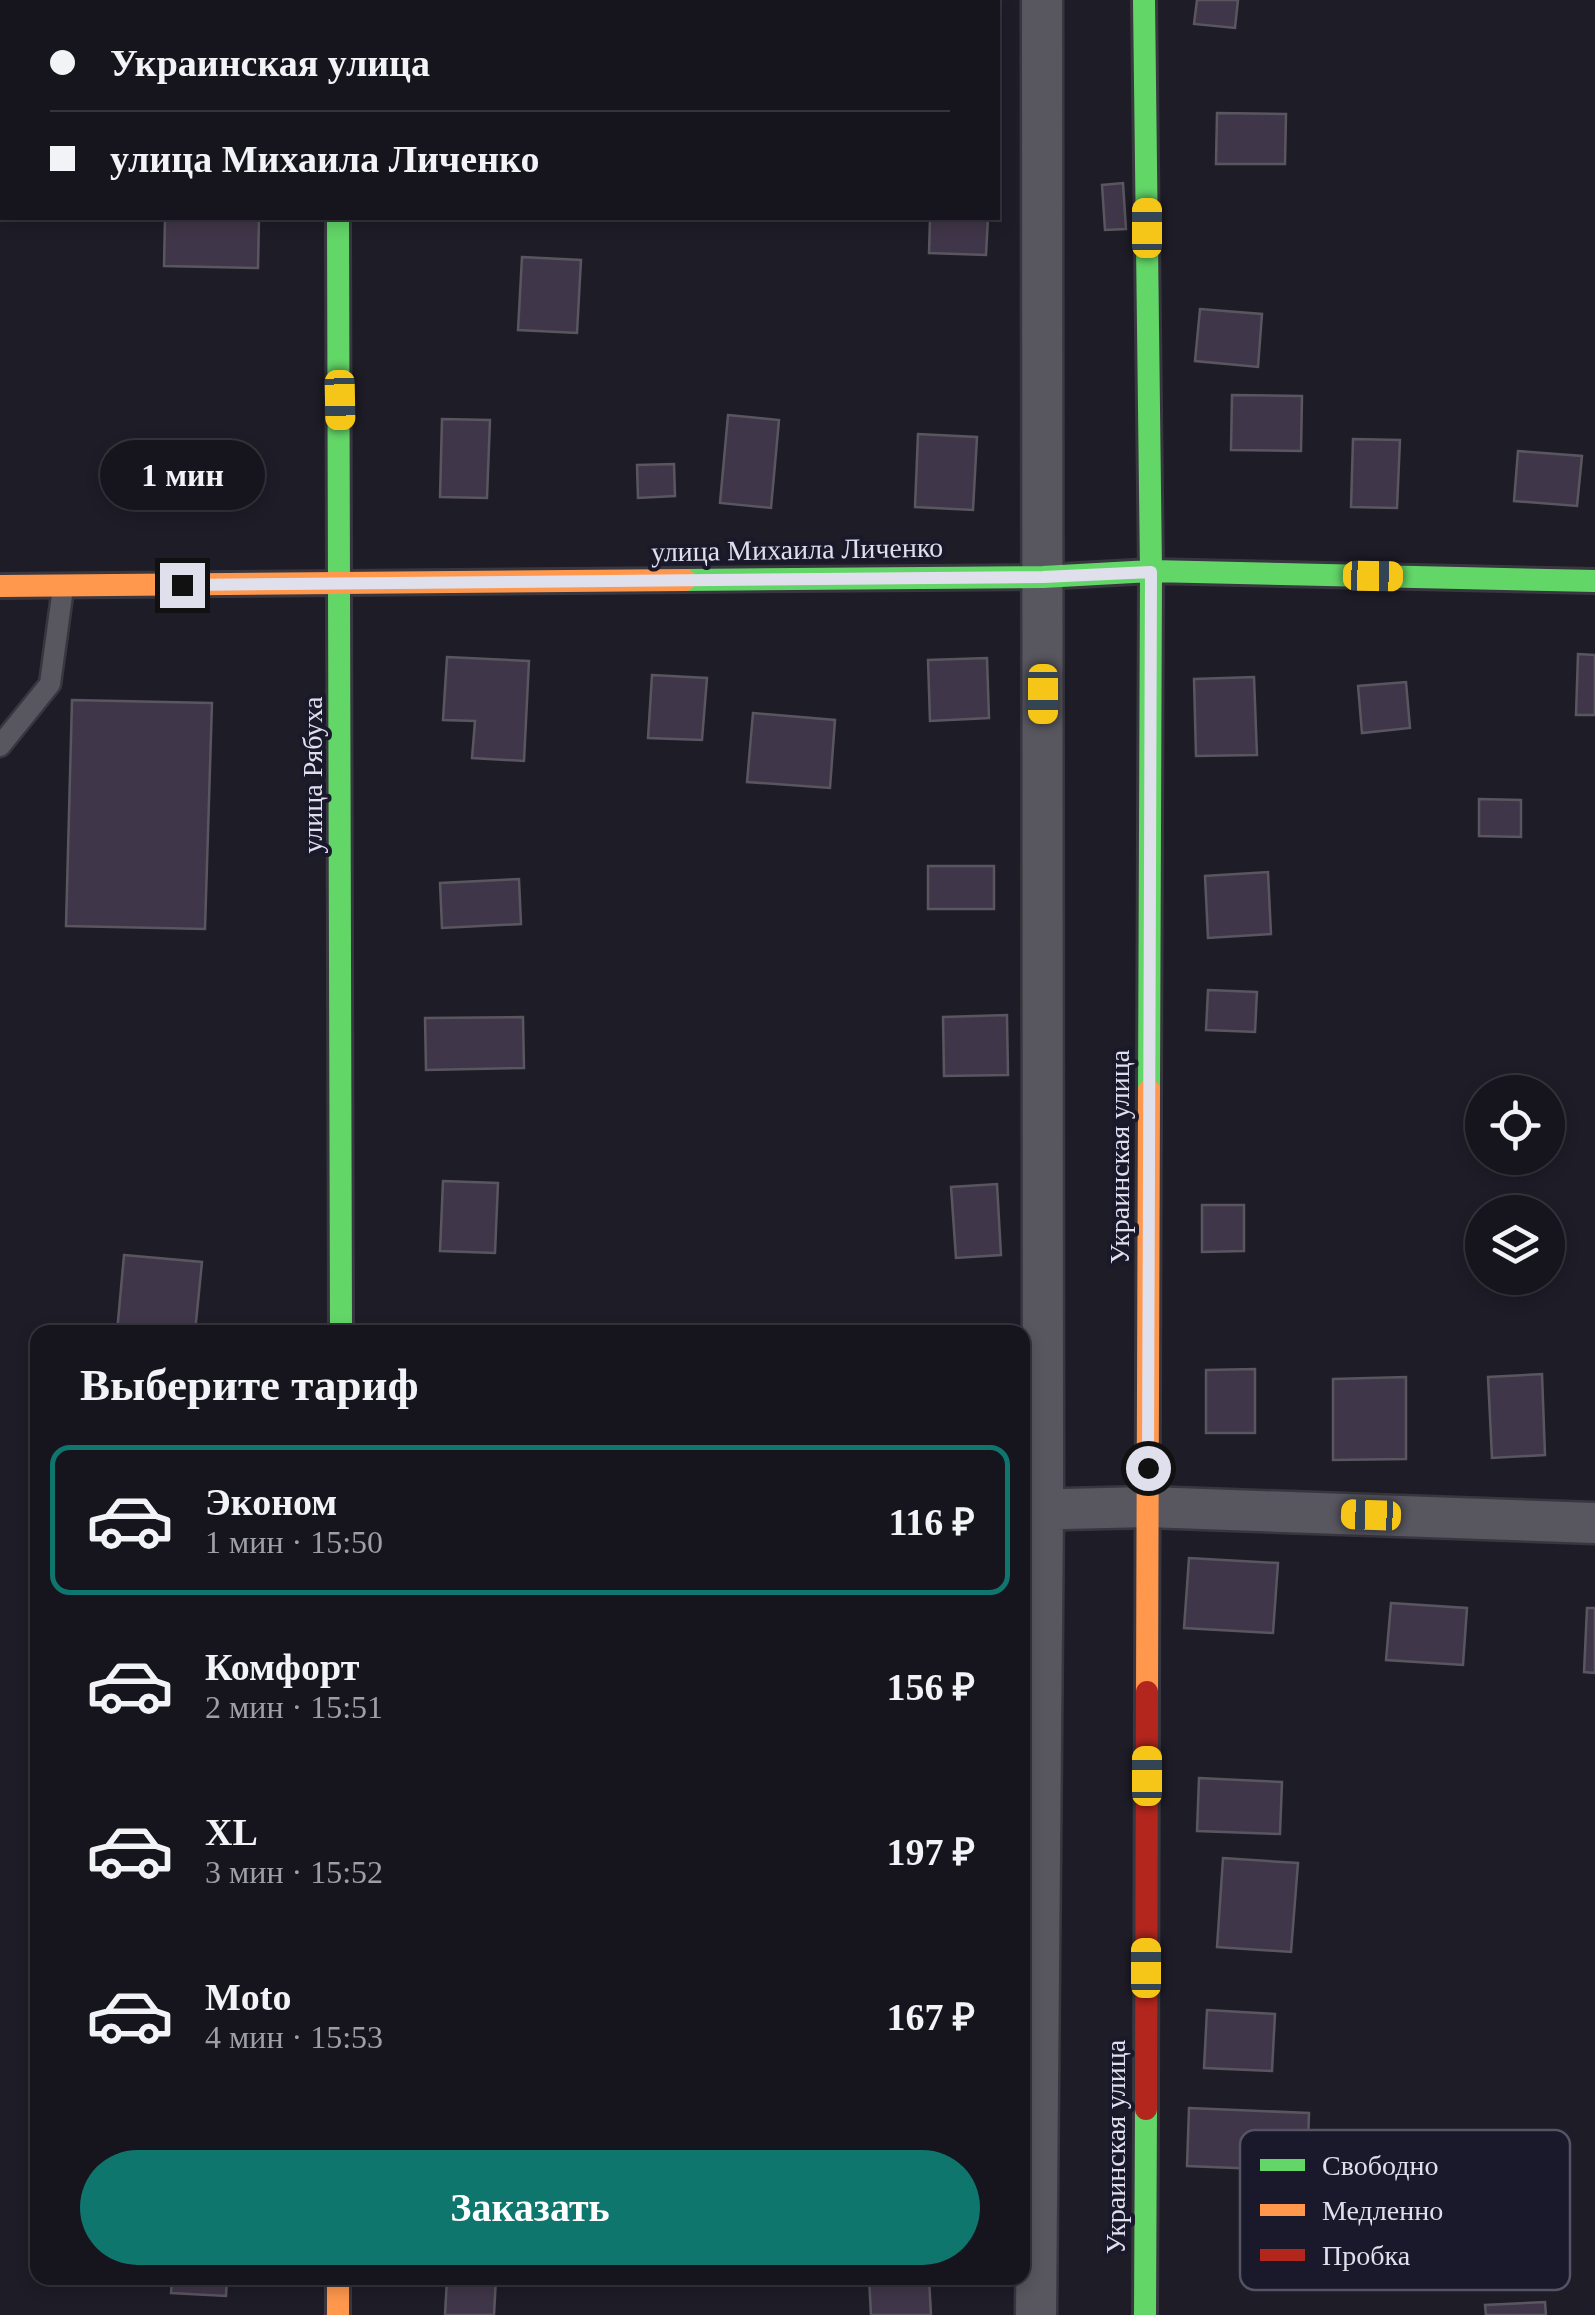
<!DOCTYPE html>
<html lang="ru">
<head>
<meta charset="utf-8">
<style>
  :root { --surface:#16151d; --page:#1f1e26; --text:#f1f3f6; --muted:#9e9fa4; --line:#35343b; --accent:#0f766e }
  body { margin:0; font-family:Georgia,serif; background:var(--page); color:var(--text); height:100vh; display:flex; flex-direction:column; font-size:38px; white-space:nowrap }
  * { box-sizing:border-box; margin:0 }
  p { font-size:32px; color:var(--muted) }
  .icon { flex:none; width:55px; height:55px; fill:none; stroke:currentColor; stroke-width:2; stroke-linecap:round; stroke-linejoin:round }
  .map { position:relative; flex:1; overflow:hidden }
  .details { position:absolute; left:30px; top:1325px; width:1000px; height:960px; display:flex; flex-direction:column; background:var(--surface); border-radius:20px; box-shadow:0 5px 15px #0003,0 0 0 2px var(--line) }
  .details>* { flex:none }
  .hud { position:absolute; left:0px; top:0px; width:1000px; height:220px; box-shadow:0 5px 15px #0003,0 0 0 2px var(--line); display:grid; align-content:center; height:220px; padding:0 50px; background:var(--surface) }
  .tools { position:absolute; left:1465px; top:1075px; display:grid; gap:20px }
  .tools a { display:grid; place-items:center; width:100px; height:100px; border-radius:50%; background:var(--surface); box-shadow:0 5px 15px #0003,0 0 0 2px var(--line); font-size:50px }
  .end { position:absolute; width:45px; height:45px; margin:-22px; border:12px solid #e0e0ed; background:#111; box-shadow:0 0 0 5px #111 }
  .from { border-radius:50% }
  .bubble { position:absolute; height:70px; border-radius:35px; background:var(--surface); box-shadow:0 5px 15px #0003,0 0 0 2px var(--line); font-size:32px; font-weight:700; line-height:70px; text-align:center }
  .car { position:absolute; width:30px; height:60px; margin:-30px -15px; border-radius:12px; box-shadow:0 0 8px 2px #0007; background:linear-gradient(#f5c518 24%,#345 0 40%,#f5c518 0 76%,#345 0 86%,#f5c518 0) }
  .hud b { display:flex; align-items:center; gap:35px; height:95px; font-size:38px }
  .hud b+b { border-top:2px solid var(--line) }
  .hud i { width:25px; height:25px; background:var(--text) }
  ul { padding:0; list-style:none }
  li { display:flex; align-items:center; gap:30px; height:150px; margin:0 20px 15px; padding:0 30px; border:5px solid transparent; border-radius:20px }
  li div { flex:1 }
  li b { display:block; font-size:38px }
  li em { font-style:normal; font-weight:700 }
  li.active { border-color:var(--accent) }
  li>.icon { width:90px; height:90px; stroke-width:1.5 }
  h2 { padding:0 50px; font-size:45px; line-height:120px }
  .button { display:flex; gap:20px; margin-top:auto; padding:20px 50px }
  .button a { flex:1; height:115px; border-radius:60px; background:var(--accent); color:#fff; font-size:40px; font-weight:700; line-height:115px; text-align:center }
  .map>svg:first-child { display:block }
</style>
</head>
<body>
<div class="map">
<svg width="1595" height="2315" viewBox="0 0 1595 2315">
  <rect width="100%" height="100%" fill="#1e1c27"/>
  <path fill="#403649" stroke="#5a5660" stroke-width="2.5" d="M913,0h72l-73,2z
    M1197,0h41l-3,28 -41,-4z
    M1217,113l69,1 -1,50h-69z
    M1123,183l3,46 -21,1 -3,-45z
    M165,218h94l-1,50 -94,-2z
    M930,218h58l-2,37 -57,-2z
    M522,257l59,3 -4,73 -59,-3z
    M1200,309l62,5 -4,53 -63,-6z
    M1232,395l70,1 -1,55 -70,-1z
    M728,415l51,5 -8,88 -51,-5z
    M442,419l48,1 -3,78 -47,-1z
    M918,434l59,3 -4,73 -58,-3z
    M1353,439l47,1 -3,68 -46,-1z
    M1518,451l64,5 -5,50 -63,-5z
    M209,455l2,49 -67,3 -2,-49z
    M674,464l1,32 -37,2 -1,-33z
    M1578,654l17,1v60h-19z
    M447,657l82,4 -5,100 -52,-3 3,-37 -32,-1z
    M987,658l2,60 -59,3 -2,-61z
    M652,675l55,3 -5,62 -54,-2z
    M1254,677l3,78 -61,1 -2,-77z
    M1406,682l4,46 -48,5 -4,-47z
    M72,700l140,3 -7,226 -139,-3z
    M753,713l82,7 -5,68 -83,-6z
    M1479,799l42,1v37l-42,-1z
    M928,866h66v43h-66z
    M1268,872l3,62 -63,4 -3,-62z
    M519,879l2,45 -79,4 -2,-45z
    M1208,990l49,2 -2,40 -49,-2z
    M1007,1015l1,60 -64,1 -1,-59z
    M523,1017l1,51 -98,2 -1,-52z
    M443,1181l55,2 -3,70 -55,-2z
    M997,1184l4,71 -45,3 -5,-71z
    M1202,1205h42v46l-42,1z
    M124,1255l78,7 -7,70h-78z
    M1255,1369v64h-49v-63z
    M1542,1374l3,81 -53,3 -4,-81z
    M1406,1377v82l-73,1v-81z
    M1189,1558l89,5 -5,70 -89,-5z
    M1391,1603l76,5 -4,57 -77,-5z
    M1587,1608h8v65l-11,-1z
    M1199,1778l83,4 -2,52 -83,-3z
    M1223,1858l75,5 -7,89 -74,-5z
    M1207,2010l68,4 -3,57 -68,-3z
    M1189,2108l120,5 -2,58 -120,-5z
    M172,2278h55l-1,18 -55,-3z
    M447,2278h49l-2,37h-49z
    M869,2278h60l2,37h-60z
    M1545,2302l1,13h-60l-1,-10z"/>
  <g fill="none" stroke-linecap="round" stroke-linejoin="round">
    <g stroke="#38373f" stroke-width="25">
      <path id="lane" d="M0,746l50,-62 13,-96"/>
    </g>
    <g stroke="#38373f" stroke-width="45">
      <path id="street" d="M1022,1510l126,-3 447,16
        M1036,2315l7,-807 -1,-1508"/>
    </g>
    <g stroke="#38373f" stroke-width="28">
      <path id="fast" d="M335,0v2
        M1144,0l7,571 -2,519
        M338,218l3,1114
        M685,580l358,-3 108,-6 444,10
        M1145,2315l1,-206"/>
    </g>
    <g stroke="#38373f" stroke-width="28">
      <path id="slow" d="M0,586l685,-6
        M1147,1692l2,-602
        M338,2278v37"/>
    </g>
    <g stroke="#38373f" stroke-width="28">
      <path id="jam" d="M1146,2109l1,-417"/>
    </g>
    <use href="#lane" stroke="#585760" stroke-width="20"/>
    <use href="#street" stroke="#585760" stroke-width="40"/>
    <use href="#fast" stroke="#63d668" stroke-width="22"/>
    <use href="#slow" stroke="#ff974d" stroke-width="22"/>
    <use href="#jam" stroke="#b3261e" stroke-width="22"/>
  </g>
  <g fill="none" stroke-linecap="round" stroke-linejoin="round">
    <path stroke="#e0e0ed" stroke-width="12" d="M182,585l861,-8 108,-5 -3,896"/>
  </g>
  <g text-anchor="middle" stroke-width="8" stroke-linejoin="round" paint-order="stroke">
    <g font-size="28" fill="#e0e0ed" stroke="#1a182b">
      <text transform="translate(797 549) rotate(-1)" y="10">улица Михаила Личенко</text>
      <text transform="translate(312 775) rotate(-90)" y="10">улица Рябуха</text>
      <text transform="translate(1119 1157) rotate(-90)" y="10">Украинская улица</text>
      <text transform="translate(1115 2147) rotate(-90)" y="10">Украинская улица</text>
    </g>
  </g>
  <rect x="1240" y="2130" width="330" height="160" rx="15" fill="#1a182b" stroke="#555465" stroke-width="2.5"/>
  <rect x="1260" y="2159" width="45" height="12" fill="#63d668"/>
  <rect x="1260" y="2204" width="45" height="12" fill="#ff974d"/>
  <rect x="1260" y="2249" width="45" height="12" fill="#b3261e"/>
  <g font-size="28" fill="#e0e0ed">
    <text x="1322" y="2175">Свободно</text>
    <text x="1322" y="2220">Медленно</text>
    <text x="1322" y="2265">Пробка</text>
  </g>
</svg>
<div class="tools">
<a><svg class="icon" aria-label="locate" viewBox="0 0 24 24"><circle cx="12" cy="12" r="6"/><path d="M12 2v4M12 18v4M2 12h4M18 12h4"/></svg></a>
<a><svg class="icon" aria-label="layers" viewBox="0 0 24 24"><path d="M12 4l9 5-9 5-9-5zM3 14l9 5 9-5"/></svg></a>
</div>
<i class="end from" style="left:1148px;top:1468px"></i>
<i class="end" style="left:182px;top:585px"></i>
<div class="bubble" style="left:100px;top:440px;width:165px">1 мин</div>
<i class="car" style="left:1147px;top:228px;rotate:0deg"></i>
<i class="car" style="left:340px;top:400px;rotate:179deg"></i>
<i class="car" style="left:1373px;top:576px;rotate:91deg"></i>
<i class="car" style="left:1043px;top:694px;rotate:180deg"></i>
<i class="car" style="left:1371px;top:1515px;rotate:272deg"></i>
<i class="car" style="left:1147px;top:1776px;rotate:0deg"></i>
<i class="car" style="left:1146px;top:1968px;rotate:0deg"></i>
<div class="hud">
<b><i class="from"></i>Украинская улица</b>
<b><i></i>улица Михаила Личенко</b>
</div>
<section class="details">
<h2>Выберите тариф</h2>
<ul>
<li class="active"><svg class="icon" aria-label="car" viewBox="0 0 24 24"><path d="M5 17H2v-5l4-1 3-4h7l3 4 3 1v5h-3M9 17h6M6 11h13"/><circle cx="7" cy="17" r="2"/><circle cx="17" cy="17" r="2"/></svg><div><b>Эконом</b><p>1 мин · 15:50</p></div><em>116 ₽</em></li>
<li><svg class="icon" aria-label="car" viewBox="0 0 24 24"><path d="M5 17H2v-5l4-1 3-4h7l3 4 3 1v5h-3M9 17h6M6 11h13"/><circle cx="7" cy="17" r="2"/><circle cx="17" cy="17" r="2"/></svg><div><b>Комфорт</b><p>2 мин · 15:51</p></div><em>156 ₽</em></li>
<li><svg class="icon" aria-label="car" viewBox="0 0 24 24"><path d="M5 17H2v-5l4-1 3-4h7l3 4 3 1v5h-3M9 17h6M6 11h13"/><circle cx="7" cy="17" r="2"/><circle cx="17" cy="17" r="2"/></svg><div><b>XL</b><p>3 мин · 15:52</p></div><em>197 ₽</em></li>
<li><svg class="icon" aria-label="car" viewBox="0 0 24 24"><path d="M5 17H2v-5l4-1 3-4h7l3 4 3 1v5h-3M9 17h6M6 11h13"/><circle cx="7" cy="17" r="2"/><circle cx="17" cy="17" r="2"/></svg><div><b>Moto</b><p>4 мин · 15:53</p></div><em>167 ₽</em></li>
</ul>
<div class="button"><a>Заказать</a></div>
</section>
</div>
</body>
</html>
